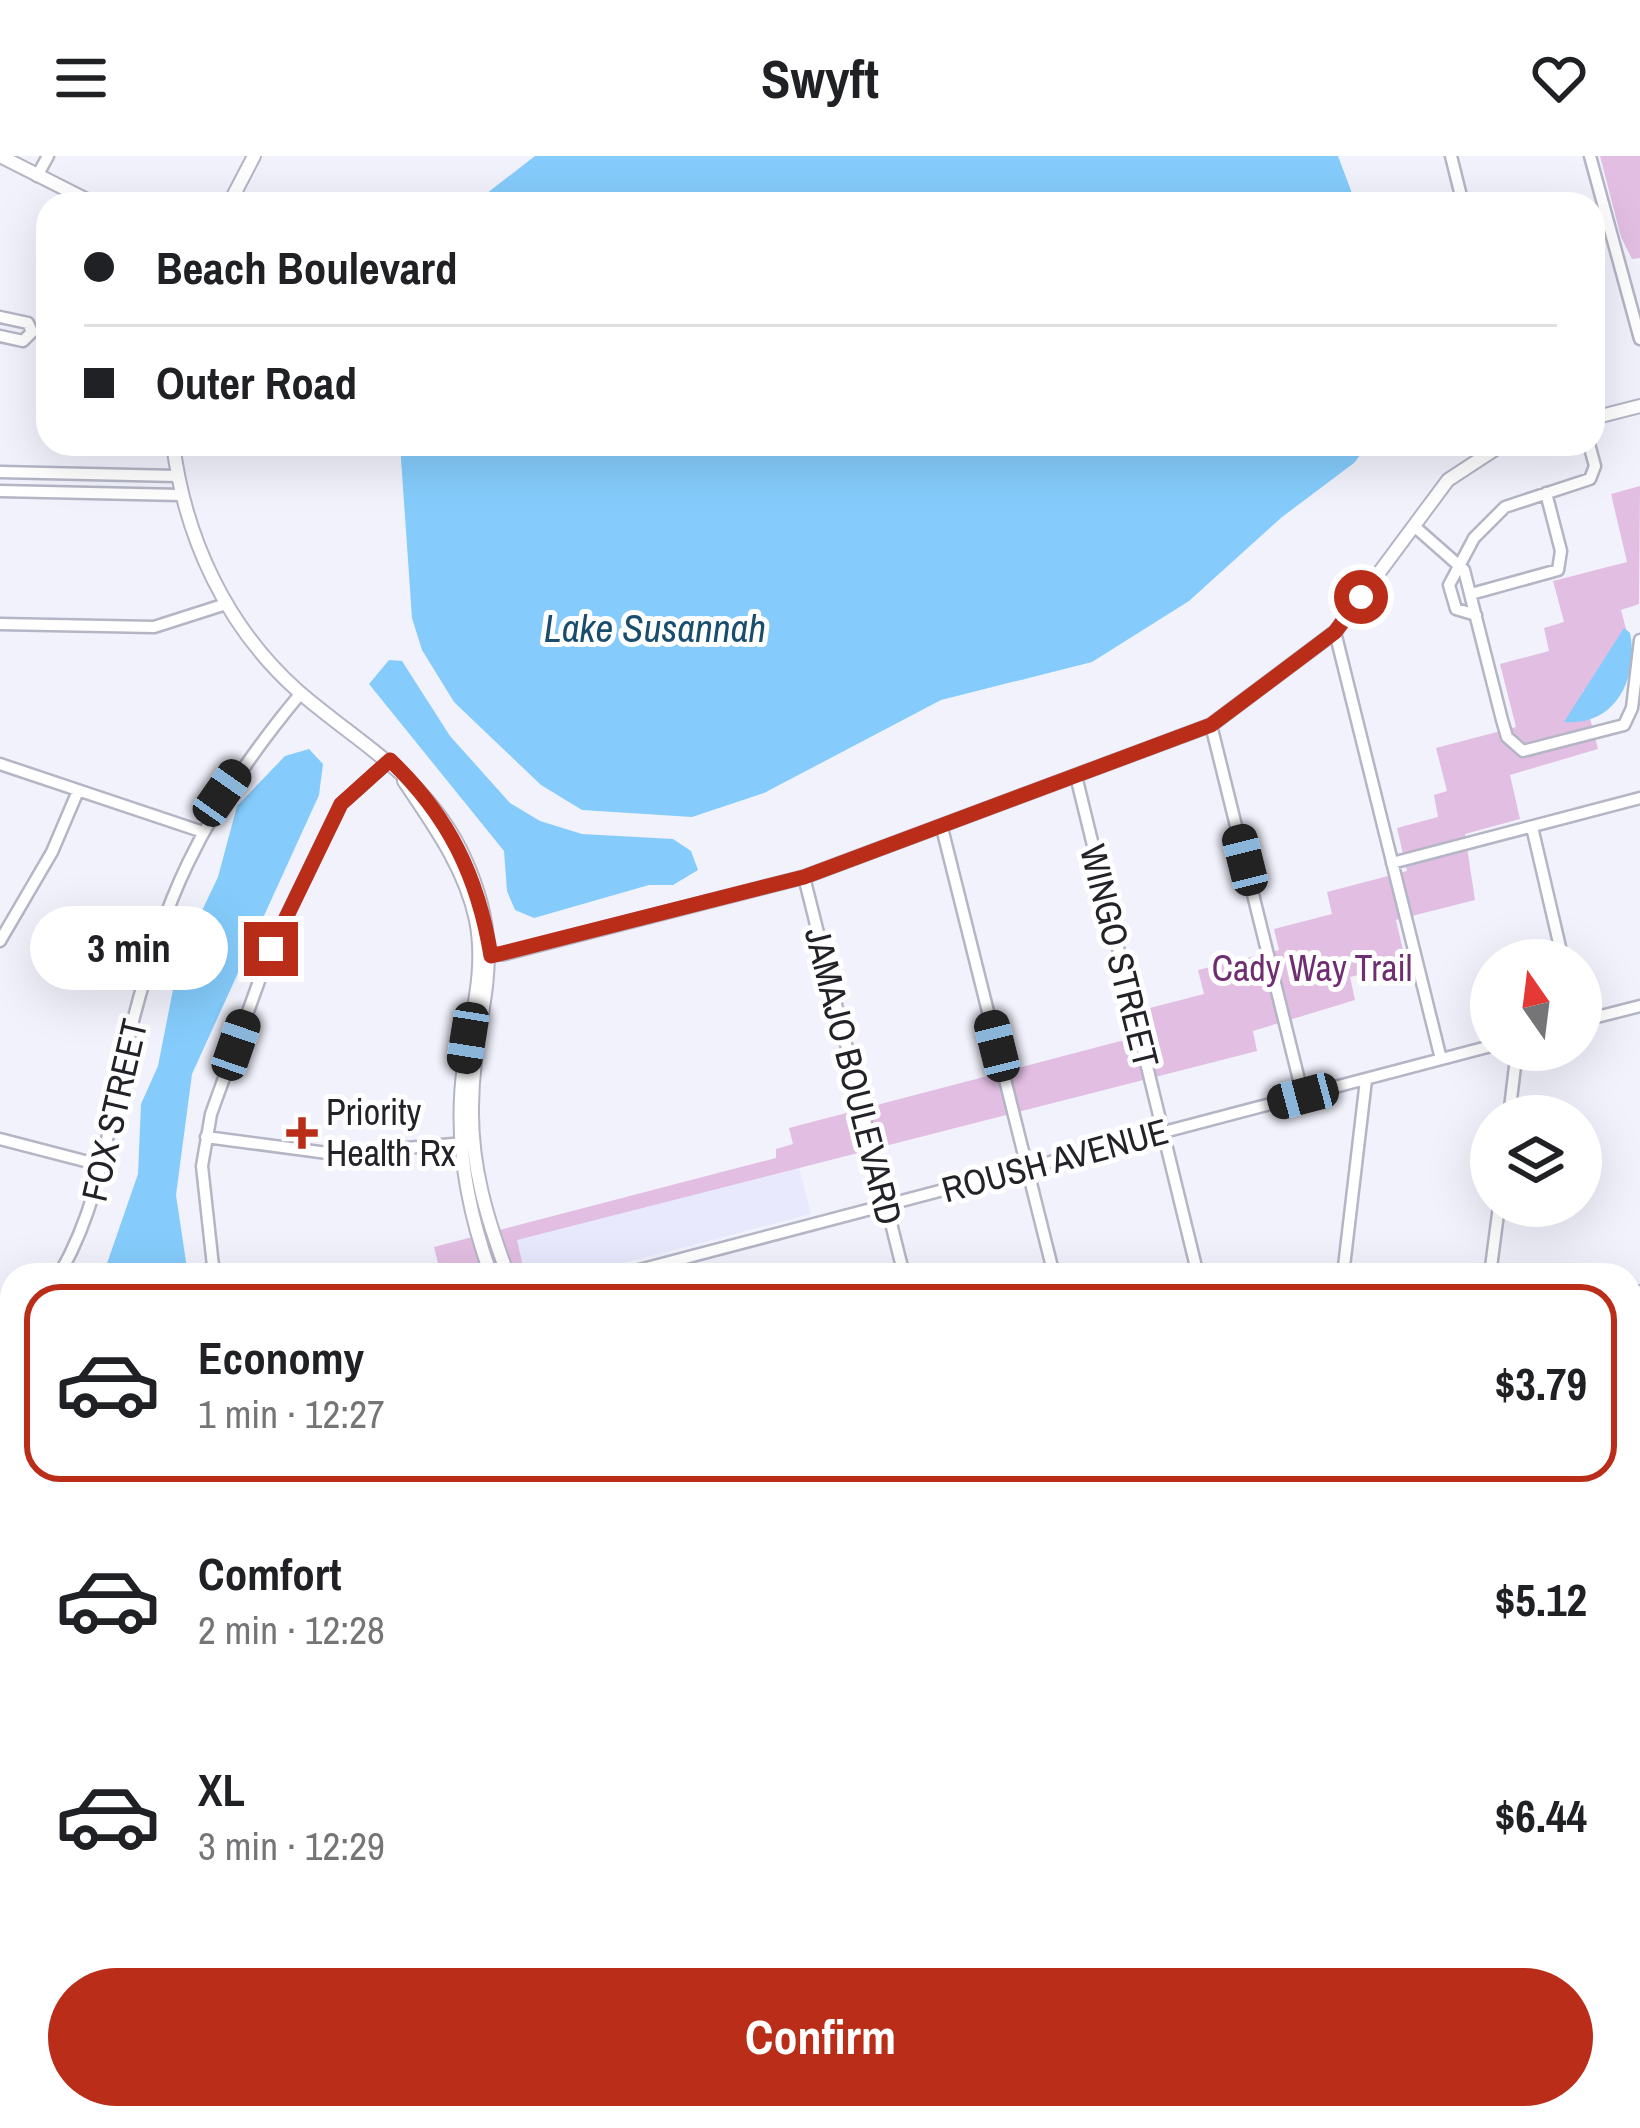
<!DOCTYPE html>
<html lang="en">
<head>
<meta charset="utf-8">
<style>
  :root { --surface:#fff; --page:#f6f6f6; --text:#202124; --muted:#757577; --line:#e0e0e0; --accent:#b92d19 }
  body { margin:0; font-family:"Archivo Narrow",sans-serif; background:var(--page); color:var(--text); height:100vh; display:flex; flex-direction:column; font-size:45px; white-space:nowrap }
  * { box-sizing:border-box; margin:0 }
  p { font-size:39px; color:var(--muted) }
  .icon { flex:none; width:66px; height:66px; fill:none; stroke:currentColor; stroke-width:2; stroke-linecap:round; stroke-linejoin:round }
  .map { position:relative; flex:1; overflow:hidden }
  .side { position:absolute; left:0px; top:1107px; width:1641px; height:867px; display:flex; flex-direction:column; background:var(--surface); border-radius:36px 36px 0 0; box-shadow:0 12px 48px #0002 }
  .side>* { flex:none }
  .hud { position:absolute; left:36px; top:36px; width:1569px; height:264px; border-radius:36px; box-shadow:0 12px 48px #0002; display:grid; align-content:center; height:264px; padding:0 48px; background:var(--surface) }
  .needle { width:78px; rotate:346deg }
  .buttons { position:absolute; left:1470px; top:783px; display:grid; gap:24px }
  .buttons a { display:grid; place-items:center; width:132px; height:132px; border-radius:50%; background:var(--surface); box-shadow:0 12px 48px #0002; font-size:60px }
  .end { position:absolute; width:54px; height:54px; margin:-27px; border:15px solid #b92d19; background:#fff; box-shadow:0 0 0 6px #fff }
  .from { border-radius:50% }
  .bubble { position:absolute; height:84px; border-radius:42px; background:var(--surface); box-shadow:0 12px 48px #0002; font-size:39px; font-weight:700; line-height:84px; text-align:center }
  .car { position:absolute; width:36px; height:72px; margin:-36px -18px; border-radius:15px; box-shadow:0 0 9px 3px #0007; background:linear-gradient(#222 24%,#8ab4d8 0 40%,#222 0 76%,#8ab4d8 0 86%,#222 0) }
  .hud b { display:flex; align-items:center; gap:42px; height:114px; font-size:45px }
  .hud b+b { border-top:3px solid var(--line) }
  .hud i { width:30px; height:30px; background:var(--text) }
  ul { padding:21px 0 0; list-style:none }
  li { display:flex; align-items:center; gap:36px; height:198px; margin:0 24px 18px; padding:0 24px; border:6px solid transparent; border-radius:36px }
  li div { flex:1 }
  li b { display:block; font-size:45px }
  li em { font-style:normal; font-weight:700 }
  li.current { border-color:var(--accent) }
  li>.icon { width:108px; height:108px; stroke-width:1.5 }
  .primary-button { display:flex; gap:24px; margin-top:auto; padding:24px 48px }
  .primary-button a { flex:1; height:138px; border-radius:72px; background:var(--accent); color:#fff; font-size:48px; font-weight:700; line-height:138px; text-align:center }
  header { display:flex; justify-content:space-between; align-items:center; height:156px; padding:0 48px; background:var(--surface); font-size:54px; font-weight:700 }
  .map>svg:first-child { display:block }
</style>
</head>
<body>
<header><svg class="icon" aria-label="menu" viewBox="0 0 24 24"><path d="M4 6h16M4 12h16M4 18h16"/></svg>Swyft<svg class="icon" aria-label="heart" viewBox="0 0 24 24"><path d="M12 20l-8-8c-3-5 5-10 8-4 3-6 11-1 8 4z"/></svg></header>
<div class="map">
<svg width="1640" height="1972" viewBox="0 0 1640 1972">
  <rect width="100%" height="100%" fill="#f1f2fc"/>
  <path fill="#e8e9fc" d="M799,1011l12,47 -233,61h-53l-9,-35z
    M1640,1462v510h-1640v-67l12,-3v60h1617v-495z
    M12,1665v184l-12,3v-183z"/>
  <path fill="#e2bee2" d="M1600,0h40v102l-8,1 -11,-22z
    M1640,330l-1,118 -18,6 16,60 -54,21 15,58 -88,26 10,44 -55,15 10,66 -79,20 10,43 -56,14 5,23 -102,31 4,20 -740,189 8,35h-84l-7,-28 342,-89v-9l17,-5 -4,-16 362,-95 -5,-24 58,-15 -6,-24 81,-20 -5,-21 58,-15 -5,-22 80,-21 -10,-43 41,-11 -4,-22 13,-4 -11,-43 80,-21 -16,-63 49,-13 -5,-23 20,-6 -11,-41 74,-19 -16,-68z
    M1640,1617v355h-670l-2,-10h661v-342z"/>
  <path fill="#85ccfc" d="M535,0h803l18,48h-883z
    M400,288h969l-15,19 -72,54 -93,84 -97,61 -151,38 -177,93 -72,24 -110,-7 -41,-25 -87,-83 -32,-52 -10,-32z
    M1624,472l6,5c9,44 -14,94 -66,89z
    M389,504l13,1 48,75 60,67 30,18 42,13 91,5 18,12 7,19 -25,15h-24l-115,33 -19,-8 -8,-19 -3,-40 -135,-167z
    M309,593l14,15 -4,31 -127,279 -16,121 12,80h-85l35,-101 3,-70 17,-38 21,-107 39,-82 19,-71 48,-50z
    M12,1229v267l-12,6v-266z"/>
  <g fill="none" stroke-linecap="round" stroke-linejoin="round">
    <g stroke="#b4b5c5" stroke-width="15">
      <path id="minor" d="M1451,0l12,48
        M1590,0l50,183
        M37,20l11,-20
        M0,161l28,6 4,9 -9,9 -23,-5
        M0,316l177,4
        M0,335l181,4
        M1414,370l50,44 38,150 5,17 16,14 101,-26 8,-17 8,-68
        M1471,438l87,-24 3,-19 -15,-58
        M1476,459l-20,-6 -7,-24 25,-47 31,-31 85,-28 5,-13 -6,-22
        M0,468l154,3 72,-23
        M1335,476l106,427
        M1211,569l92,371
        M0,608l200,67
        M1076,620l122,499
        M1532,671l31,133
        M942,672l112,447
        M1392,707l248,-65
        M804,721l100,398
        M0,785l52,-89 26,-61
        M1581,865l59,-15
        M1509,960l8,-66
        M206,981l129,17 130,-11
        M0,983l104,27
        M59,1119c40,-69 48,-140 65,-217 35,-153 76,-244 177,-365
        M214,1119l-12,-109 9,-52 60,-166 70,-144 49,-44
        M620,1119l871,-229
        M1343,1119l23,-195
        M1490,1119l9,-69
        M0,1177l12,-9
        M1629,1294l11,3
        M0,1655l12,-4
        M711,1972l8,-10"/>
    </g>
    <g stroke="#b4b5c5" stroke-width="16">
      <path id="tertiary" d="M0,0l95,48
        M229,48l25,-48
        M1593,262l47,-12
        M173,288c12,94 53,183 125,247 62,54 130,87 166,166 48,104 9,148 8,250 -1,60 15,112 36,168
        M404,625c29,43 61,87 72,139 10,51 -5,96 -12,146 -10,70 3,143 27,209
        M481,799l22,-1 301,-77 407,-152 124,-93 113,-152 55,-36
        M1629,1210l11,-74"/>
    </g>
    <g stroke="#d3d3d4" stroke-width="21">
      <path id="trunk" d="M1629,1406l11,-5
        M1629,1431l11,-5
        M0,1866l12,-3
        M0,1888l12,-2"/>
    </g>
    <use href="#minor" stroke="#fff" stroke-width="10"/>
    <use href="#tertiary" stroke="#fff" stroke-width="12"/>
    <use href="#trunk" stroke="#a3c4fc" stroke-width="16"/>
  </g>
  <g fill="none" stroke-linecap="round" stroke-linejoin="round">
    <path stroke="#b92d19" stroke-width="15" d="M271,793l70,-145 49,-44c59,56 88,117 101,196l313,-79 407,-152 124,-93 26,-35"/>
  </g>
  <path fill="#b92d19" stroke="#fff" stroke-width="4.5" d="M296 959h12v12h12v12h-12v12h-12v-12h-12v-12h12z"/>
  <g text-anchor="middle" stroke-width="10" stroke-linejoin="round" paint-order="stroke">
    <g font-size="36" fill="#222228" stroke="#fff">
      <text transform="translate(1120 800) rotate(76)" y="13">WINGO STREET</text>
      <text transform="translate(854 920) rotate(76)" y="13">JAMAJO BOULEVARD</text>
      <text transform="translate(114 954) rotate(-77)" y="13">FOX STREET</text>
      <text transform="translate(1055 1004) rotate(-15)" y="13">ROUSH AVENUE</text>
    </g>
    <g font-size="36" fill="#6f2e71" stroke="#fff">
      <text x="1312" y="825">Cady Way Trail</text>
    </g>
    <g font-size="36" fill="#222228" stroke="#fff" text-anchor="start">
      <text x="326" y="969">Priority<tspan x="326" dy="41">Health Rx</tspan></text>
    </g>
    <g font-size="39" font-style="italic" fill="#184d6d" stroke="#fff">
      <text x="655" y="486">Lake Susannah</text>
    </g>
  </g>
</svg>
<div class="buttons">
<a><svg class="needle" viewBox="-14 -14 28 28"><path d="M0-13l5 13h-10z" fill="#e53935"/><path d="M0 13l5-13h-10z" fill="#757577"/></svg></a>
<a><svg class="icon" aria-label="layers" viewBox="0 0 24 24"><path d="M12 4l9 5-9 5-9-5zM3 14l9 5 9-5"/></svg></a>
</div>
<i class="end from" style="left:1361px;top:441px"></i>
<i class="end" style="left:271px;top:793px"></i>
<div class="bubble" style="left:30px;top:750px;width:198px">3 min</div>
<i class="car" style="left:222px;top:637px;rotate:35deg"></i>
<i class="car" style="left:1245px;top:704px;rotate:346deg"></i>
<i class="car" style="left:468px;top:882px;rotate:189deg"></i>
<i class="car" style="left:236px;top:889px;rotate:19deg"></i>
<i class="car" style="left:997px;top:890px;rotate:346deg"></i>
<i class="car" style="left:1303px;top:940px;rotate:255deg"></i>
<div class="hud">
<b><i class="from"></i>Beach Boulevard</b>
<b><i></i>Outer Road</b>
</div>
<section class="side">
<ul>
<li class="current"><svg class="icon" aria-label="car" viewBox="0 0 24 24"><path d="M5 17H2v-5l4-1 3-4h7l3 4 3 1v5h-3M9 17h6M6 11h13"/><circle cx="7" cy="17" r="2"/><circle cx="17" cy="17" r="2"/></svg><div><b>Economy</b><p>1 min · 12:27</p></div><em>$3.79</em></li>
<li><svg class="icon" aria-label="car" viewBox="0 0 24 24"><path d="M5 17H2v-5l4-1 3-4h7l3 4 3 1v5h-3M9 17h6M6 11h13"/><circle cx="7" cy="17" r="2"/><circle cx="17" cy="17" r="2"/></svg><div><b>Comfort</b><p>2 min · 12:28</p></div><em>$5.12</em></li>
<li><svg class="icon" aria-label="car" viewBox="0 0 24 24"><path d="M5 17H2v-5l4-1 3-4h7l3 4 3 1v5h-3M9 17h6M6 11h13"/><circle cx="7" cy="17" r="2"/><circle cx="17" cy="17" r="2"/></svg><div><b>XL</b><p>3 min · 12:29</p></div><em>$6.44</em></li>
</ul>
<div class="primary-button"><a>Confirm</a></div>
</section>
</div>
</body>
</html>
